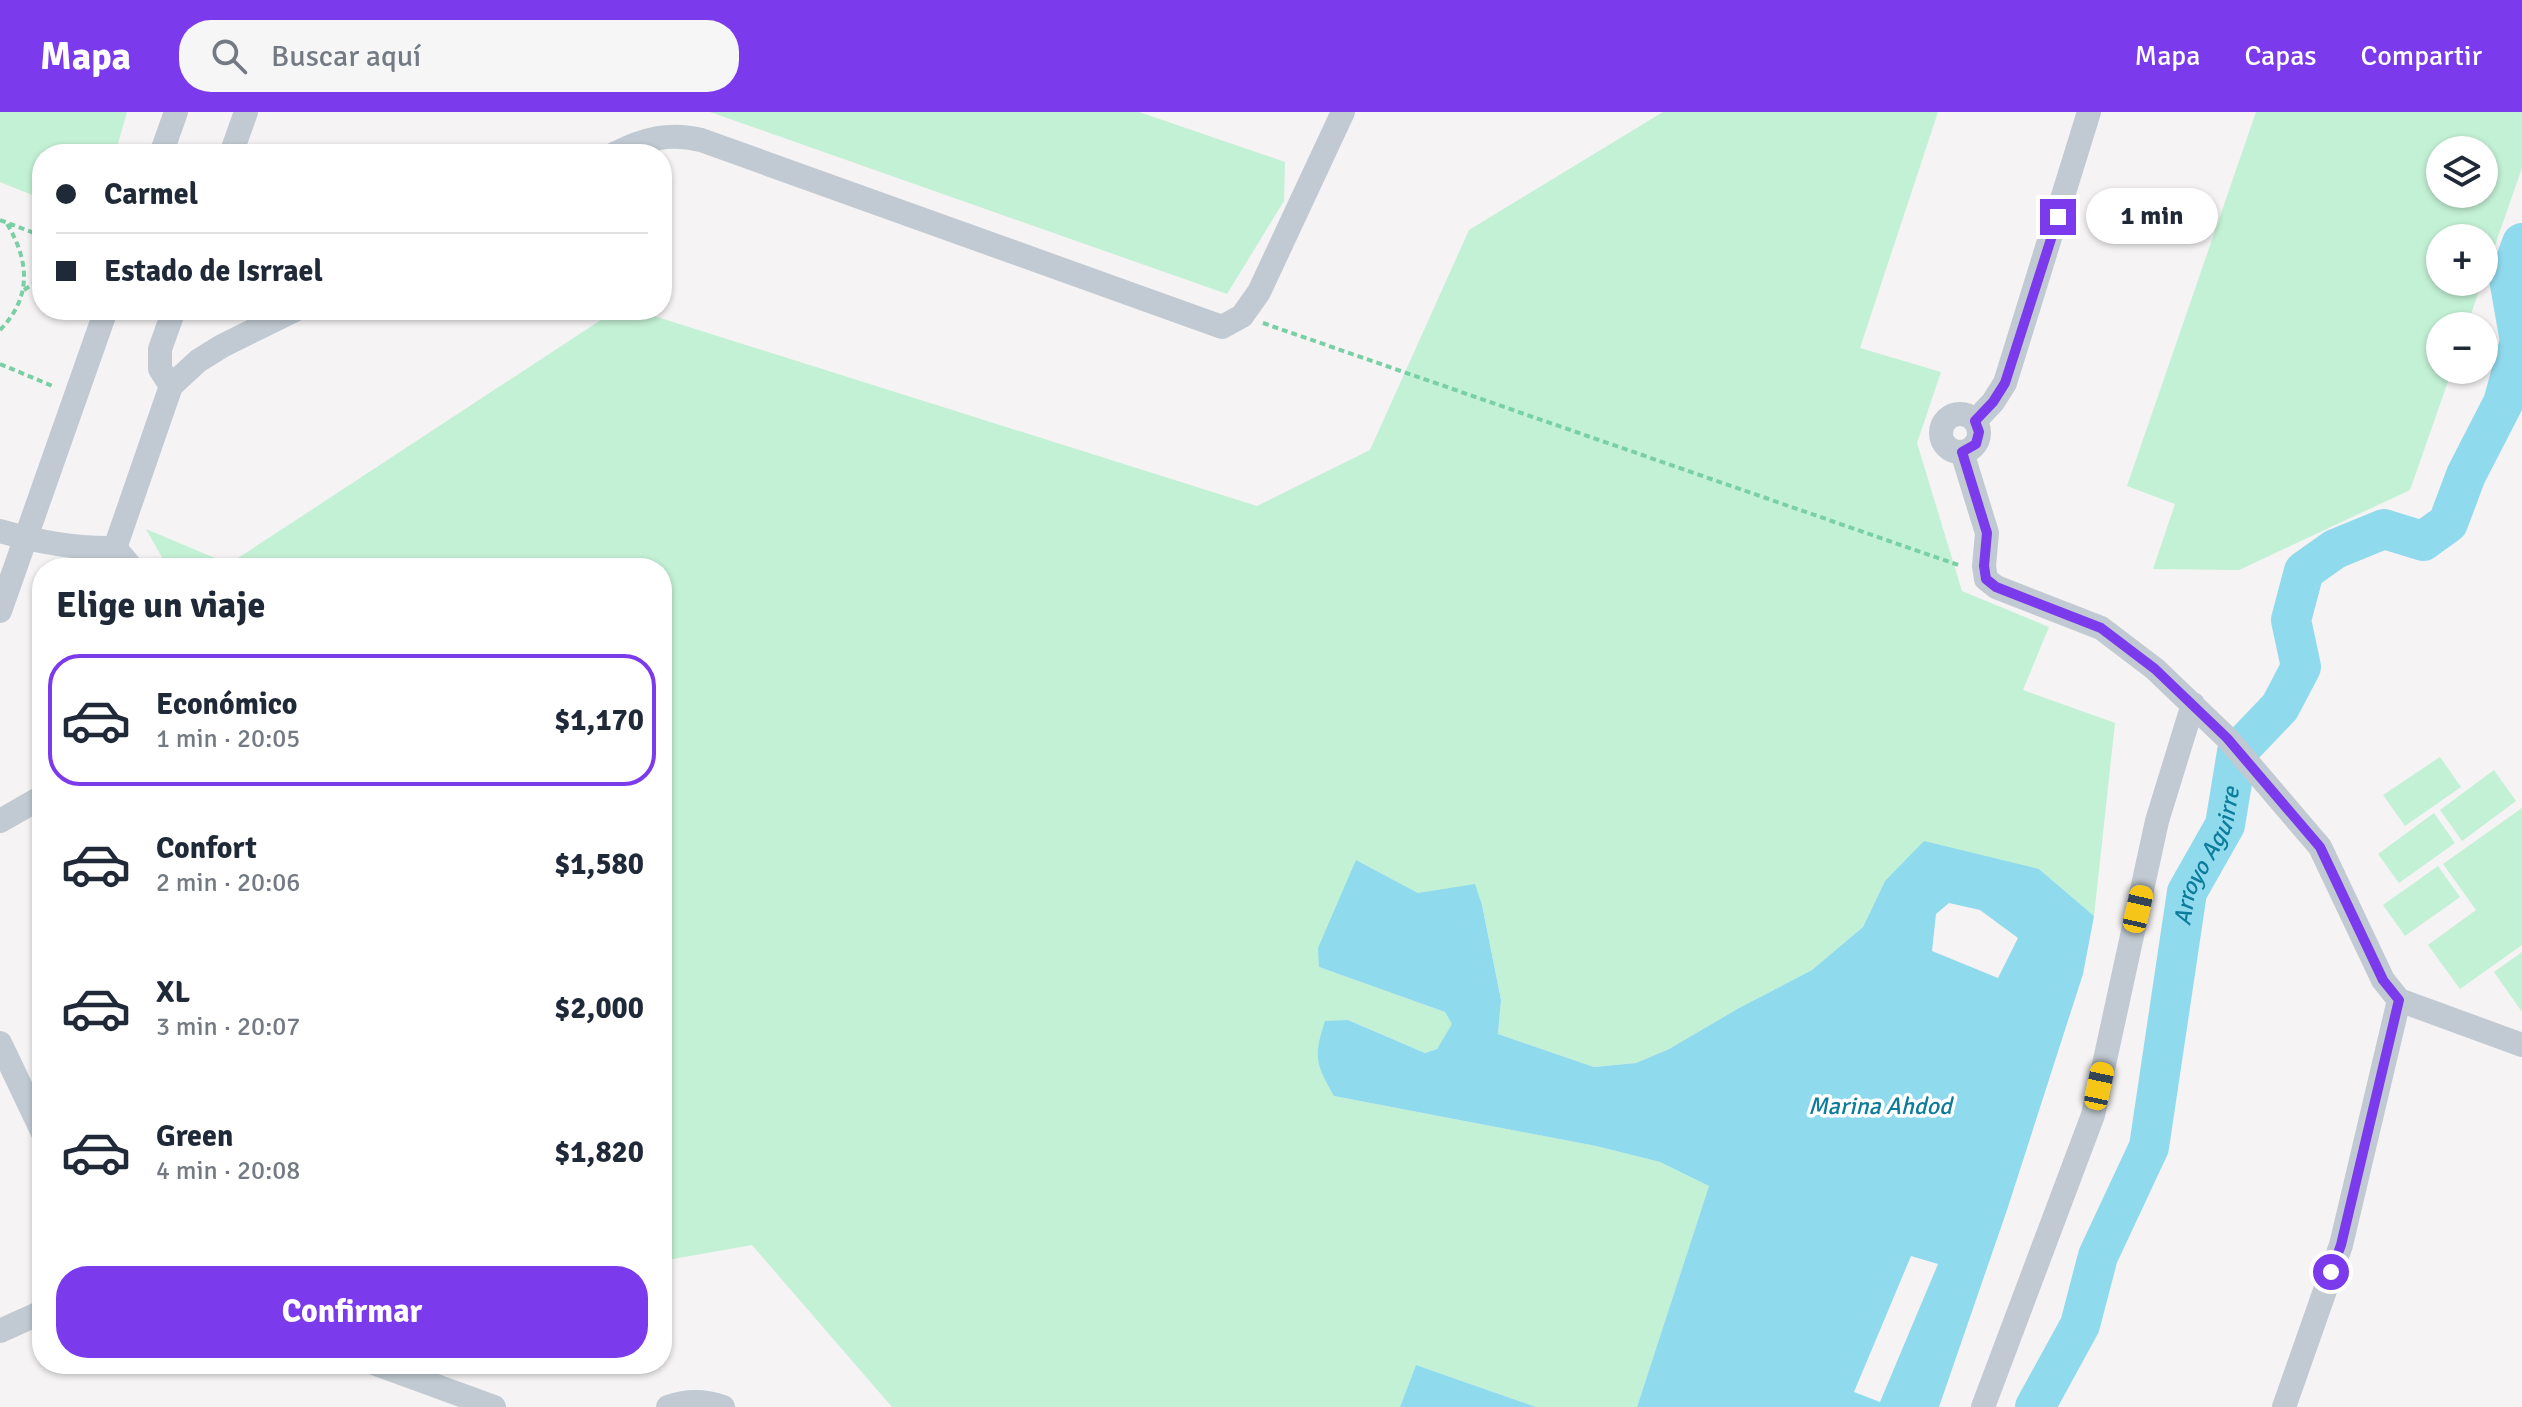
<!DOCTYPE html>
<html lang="es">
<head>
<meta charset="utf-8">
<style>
  :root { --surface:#fff; --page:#f6f6f7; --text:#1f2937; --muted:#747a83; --line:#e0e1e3; --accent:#7c3aed }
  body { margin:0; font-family:Signika,sans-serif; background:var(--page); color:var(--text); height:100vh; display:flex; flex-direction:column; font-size:30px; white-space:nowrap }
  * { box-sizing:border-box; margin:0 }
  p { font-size:26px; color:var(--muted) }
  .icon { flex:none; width:44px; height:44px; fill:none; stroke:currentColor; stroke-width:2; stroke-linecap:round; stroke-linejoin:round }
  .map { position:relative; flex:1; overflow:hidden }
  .drawer { position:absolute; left:32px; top:446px; width:640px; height:816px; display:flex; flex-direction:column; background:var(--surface); border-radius:32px; box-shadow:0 2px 6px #0004 }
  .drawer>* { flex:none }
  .hud { position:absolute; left:32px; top:32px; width:640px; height:176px; border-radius:32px; box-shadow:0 2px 6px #0004; display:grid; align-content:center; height:176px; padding:0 24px; background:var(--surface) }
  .tools { position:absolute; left:2426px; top:24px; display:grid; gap:16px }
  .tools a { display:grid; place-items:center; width:72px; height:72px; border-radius:50%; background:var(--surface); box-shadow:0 2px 6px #0004; font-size:40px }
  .end { position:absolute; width:36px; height:36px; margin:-18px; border:10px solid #7c3aed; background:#fff; box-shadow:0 0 0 4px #fff }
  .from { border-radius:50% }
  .bubble { position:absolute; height:56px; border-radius:28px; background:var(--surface); box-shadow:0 2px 6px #0004; font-size:26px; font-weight:700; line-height:56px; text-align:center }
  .car { position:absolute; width:24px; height:48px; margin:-24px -12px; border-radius:10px; box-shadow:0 0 6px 2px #0007; background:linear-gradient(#f5c518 24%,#345 0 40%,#f5c518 0 76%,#345 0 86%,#f5c518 0) }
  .hud b { display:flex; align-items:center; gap:28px; height:76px; font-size:30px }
  .hud b+b { border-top:2px solid var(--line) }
  .hud i { width:20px; height:20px; background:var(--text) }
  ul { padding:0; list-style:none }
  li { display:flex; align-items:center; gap:24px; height:132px; margin:0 16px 12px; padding:0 8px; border:4px solid transparent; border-radius:32px }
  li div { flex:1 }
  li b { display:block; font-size:30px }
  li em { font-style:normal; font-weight:700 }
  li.active { border-color:var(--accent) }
  li>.icon { width:72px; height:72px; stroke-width:1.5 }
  h2 { padding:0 24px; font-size:36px; line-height:96px }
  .cta { display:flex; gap:16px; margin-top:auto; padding:16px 24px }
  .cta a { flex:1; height:92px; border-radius:32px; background:var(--accent); color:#fff; font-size:32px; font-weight:700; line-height:92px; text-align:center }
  header { display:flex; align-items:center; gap:48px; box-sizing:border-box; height:112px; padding:0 40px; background:var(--accent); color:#fff }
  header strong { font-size:38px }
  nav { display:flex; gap:44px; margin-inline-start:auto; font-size:28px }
  .search { width:560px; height:72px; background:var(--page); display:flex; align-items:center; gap:20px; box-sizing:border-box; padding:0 28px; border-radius:32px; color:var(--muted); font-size:30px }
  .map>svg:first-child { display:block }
</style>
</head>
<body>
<header>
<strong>Mapa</strong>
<div class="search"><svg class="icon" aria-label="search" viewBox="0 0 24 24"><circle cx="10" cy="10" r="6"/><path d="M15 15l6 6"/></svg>Buscar aquí</div>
<nav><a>Mapa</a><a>Capas</a><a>Compartir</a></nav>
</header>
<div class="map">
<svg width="2522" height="1295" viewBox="0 0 2522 1295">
  <rect width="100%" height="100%" fill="#f5f3f3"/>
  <path fill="#c3f1d5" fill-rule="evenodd" d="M0,0h127l-12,42h-73v45l-42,-17z
    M710,0h429l146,50 -1,39 -57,93z
    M1663,0h275l-78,236 81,24 -24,71 45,148 87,36 -26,63 92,33 -21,193 -55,-47 -154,12 -22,46 -51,43 -73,38 -70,41 -33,14 -42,4 -96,-33 3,-34 -19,-95 -64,-12 -62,-33 -37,107 126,45 8,12 -16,25 -12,4 -77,-33 -14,76 262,50 64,16 49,24 -72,221h-101l-120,-42 -16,42h-508l-140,-162 -90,16v-693h-494l-22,-39 83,35 387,-254h19l622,196 113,-56 99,-220z
    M2256,0h266v56l-38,109v-39h-44v44h42l-15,44h-27v44h12l-42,120 -171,80 -86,-1 22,-65 -48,-18zM2484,38v44h-44v-44z
    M2440,645l21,30 -56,39 -22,-31z
    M2494,658l22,31 -54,40 -22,-31z
    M2522,696v137l-62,44 -32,-44 48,-35 -33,-46z
    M2434,701l21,30 -56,40 -21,-29z
    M2438,754l22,31 -55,39 -22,-31z
    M2522,840v60l-28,-40z"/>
  <path fill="#90daee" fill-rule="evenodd" d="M1924,729l115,28 55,47 -11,58 -76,236 -68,197h-302l72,-221 -49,-24 -64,-16 -262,-50c-18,-32 -21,-38 -9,-75l23,-1 77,33 12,-4 15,-25 -7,-12 -126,-45 -1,-19 38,-88 62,33 57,-9 7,21 19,95 -3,34 96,33 42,-4 33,-14 70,-41 73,-38 51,-43 22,-46zM1949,791l31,7 38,28 -20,40 -66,-27 4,-37zM1911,1144l27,8 -58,138 -26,-10z
    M1416,1253l120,42h-136z"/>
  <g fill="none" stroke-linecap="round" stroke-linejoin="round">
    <path stroke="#90daee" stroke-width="40" id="s1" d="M2035,1295l45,-82 18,-69 51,-109 38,-255 38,-67 12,-73 43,-45 21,-40 -10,-47 13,-49 31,-22 49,-20 39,12 25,-18 18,-48 37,-72 17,-62 -11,-62 13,-36"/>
    <path stroke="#7ad0a6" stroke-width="4" stroke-dasharray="6 4" stroke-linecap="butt" d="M0,108l42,16
      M24,178l18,-12
      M1263,211l698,243
      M0,218c33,-34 29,-70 6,-108
      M0,252l55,23"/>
    <path stroke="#c1cad2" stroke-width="24" d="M161,42l15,-42
      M231,42l15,-42
      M614,42c30,-15 55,-22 87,-14l521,187 20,-11 17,-24 84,-180
      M171,274l-11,-17v-20l14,-39
      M1941 321a19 19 0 1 1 38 0a19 19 0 1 1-38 0Z
      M1975,309l18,-19 12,-19 84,-271
      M1962,340l25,81 -3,33 2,13 10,8 105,41 54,41 72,69 93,109 63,133 16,20 123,45
      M0,419c38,11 75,18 115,17
      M115,436l56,-162 27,-25 24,-15 73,-36
      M115,436l17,20
      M0,499l106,-301
      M0,709l42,-24
      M0,931l42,88
      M0,1219l42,-19
      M376,1252l118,43
      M668,1295c19,-7 36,-7 55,0
      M1983,1295l110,-292 64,-294 36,-117
      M2284,1295l57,-162 58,-245"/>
  </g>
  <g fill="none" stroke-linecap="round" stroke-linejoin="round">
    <path stroke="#7c3aed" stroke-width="10" d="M2058,105l-53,166 -12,19 -18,19 4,11 -3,12 -14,8 25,81 -3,33 2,13 10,8 105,41 54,41 72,69 93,109 63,133 16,20 -58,245 -10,27"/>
  </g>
  <g text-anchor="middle" stroke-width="7" stroke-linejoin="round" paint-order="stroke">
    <g font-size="24" font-style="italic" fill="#0c7c9b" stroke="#fff">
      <text dy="8" stroke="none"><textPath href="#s1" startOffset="584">Arroyo Aguirre</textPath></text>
      <text x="1880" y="1002">Marina Ahdod</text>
    </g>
  </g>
</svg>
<div class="tools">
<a><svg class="icon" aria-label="layers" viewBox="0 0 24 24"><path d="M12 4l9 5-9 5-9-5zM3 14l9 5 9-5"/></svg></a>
<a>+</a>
<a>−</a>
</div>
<i class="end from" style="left:2331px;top:1160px"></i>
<i class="end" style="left:2058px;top:105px"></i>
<div class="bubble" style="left:2086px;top:76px;width:132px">1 min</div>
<i class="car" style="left:2138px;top:797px;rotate:13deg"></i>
<i class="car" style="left:2099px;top:974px;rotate:12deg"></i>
<div class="hud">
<b><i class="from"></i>Carmel</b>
<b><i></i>Estado de Isrrael</b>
</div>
<section class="drawer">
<h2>Elige un viaje</h2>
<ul>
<li class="active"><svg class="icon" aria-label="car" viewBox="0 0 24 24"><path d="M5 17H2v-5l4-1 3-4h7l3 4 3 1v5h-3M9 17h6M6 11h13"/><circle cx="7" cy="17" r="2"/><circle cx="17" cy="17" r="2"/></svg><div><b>Económico</b><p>1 min · 20:05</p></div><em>$1,170</em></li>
<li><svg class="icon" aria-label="car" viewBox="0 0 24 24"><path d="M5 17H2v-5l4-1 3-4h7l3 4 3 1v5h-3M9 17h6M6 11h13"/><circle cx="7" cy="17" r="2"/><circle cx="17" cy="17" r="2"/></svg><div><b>Confort</b><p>2 min · 20:06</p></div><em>$1,580</em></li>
<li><svg class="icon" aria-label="car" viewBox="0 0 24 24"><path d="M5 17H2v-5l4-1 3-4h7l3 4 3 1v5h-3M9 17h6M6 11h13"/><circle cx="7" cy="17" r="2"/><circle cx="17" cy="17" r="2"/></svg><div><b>XL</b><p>3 min · 20:07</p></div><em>$2,000</em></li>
<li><svg class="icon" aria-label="car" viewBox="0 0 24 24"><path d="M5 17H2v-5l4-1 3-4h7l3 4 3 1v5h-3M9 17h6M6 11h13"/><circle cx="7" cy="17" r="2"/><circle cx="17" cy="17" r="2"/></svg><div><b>Green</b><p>4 min · 20:08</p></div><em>$1,820</em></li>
</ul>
<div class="cta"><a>Confirmar</a></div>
</section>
</div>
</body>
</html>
